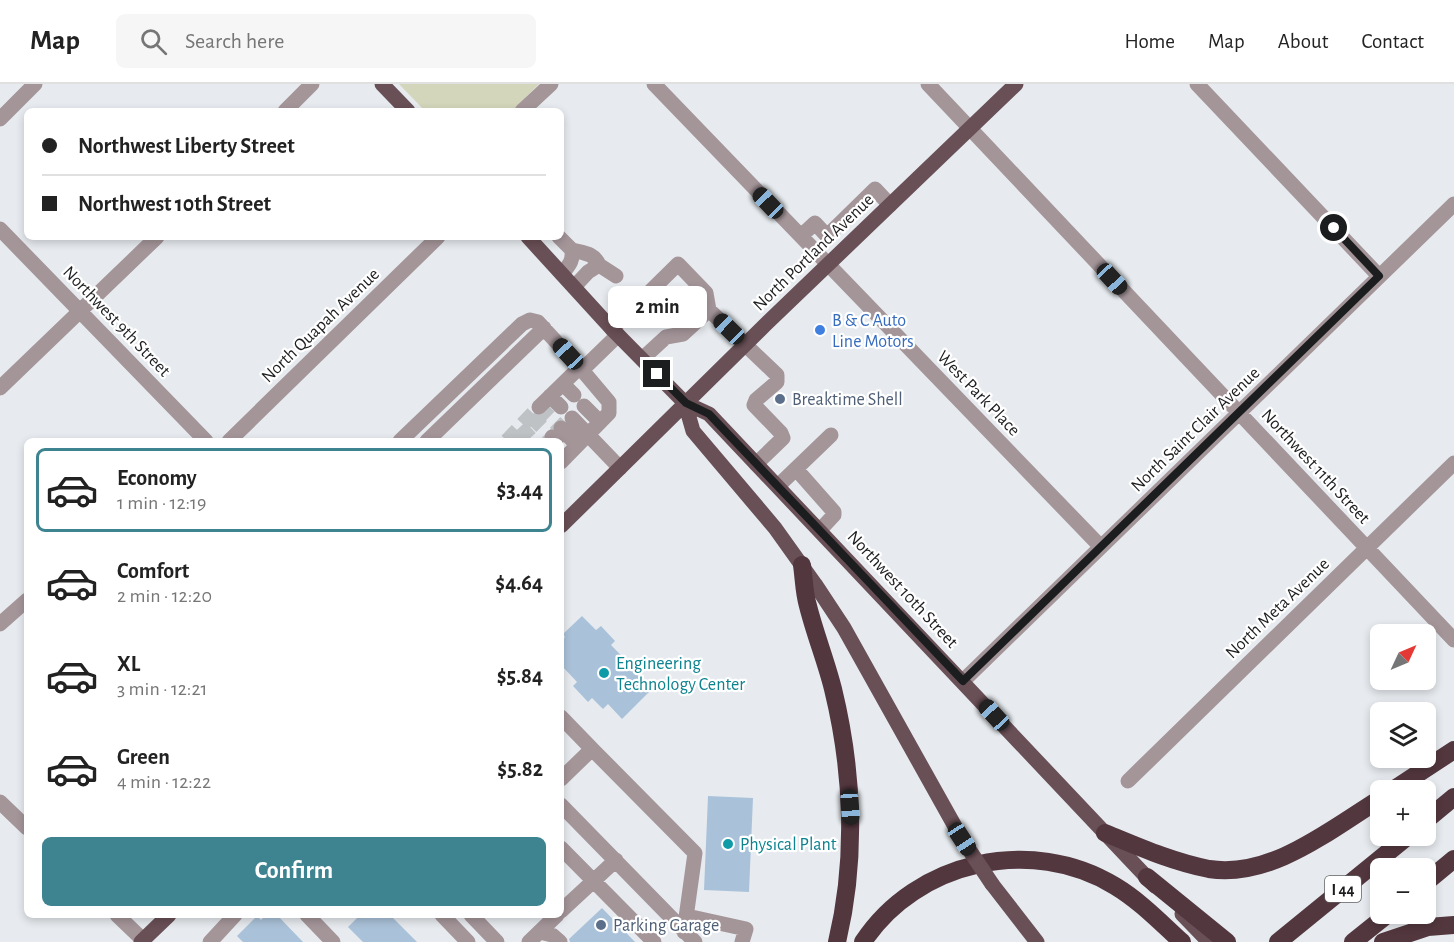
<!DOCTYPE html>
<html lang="en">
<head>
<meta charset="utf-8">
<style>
  :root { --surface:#fff; --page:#f6f6f6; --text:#222; --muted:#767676; --line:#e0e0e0; --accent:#3e8490 }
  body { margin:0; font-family:"Alegreya Sans",sans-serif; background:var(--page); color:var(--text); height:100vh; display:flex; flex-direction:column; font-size:22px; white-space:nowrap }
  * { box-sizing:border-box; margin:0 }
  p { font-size:20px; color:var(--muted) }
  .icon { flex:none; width:33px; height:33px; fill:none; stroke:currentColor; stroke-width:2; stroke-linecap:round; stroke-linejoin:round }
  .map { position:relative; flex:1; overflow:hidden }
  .side { position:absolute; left:24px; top:354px; width:540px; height:480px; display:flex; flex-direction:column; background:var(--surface); border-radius:9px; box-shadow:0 3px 9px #0003 }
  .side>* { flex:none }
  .top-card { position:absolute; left:24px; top:24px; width:540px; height:132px; border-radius:9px; box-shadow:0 3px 9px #0003; display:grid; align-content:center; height:132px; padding:0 18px; background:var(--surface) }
  .needle { width:39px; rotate:46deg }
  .controls { position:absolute; left:1370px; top:540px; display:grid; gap:12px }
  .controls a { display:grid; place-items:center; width:66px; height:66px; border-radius:9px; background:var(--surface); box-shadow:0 3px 9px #0003; font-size:30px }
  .end { position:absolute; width:27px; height:27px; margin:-14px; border:8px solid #1c1d1f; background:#fff; box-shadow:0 0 0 3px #fff }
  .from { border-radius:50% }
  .bubble { position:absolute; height:42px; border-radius:9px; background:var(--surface); box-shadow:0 3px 9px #0003; font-size:20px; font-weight:600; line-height:42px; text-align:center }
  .car { position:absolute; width:18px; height:36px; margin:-18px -9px; border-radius:8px; box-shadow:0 0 4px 2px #0007; background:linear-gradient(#222 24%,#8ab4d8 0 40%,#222 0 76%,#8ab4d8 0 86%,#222 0) }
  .top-card b { display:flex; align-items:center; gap:21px; height:57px; font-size:22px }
  .top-card b+b { border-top:2px solid var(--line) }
  .top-card i { width:15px; height:15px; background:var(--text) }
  ul { padding:10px 0 0; list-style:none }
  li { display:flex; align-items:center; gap:18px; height:84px; margin:0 12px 9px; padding:0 6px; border:3px solid transparent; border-radius:9px }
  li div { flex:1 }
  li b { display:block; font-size:22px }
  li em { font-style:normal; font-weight:600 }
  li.active { border-color:var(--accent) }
  li>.icon { width:54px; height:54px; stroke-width:1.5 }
  .primary-button { display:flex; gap:12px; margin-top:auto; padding:12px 18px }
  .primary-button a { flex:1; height:69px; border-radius:9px; background:var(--accent); color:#fff; font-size:24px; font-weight:600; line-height:69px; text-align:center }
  header { display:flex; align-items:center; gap:36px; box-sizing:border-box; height:84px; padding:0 30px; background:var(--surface); border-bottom:2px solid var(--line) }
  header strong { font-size:28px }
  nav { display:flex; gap:33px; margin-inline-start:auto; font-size:21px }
  .search { width:420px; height:54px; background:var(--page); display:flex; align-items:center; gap:15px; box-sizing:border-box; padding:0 21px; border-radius:9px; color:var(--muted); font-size:22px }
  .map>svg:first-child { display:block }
</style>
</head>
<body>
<header>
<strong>Map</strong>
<div class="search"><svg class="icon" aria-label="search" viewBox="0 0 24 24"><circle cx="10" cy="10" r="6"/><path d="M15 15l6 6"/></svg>Search here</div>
<nav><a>Home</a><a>Map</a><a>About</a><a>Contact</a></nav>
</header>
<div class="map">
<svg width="1454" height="858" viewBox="0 0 1454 858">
  <rect width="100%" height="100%" fill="#e7ebef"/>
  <path fill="#d4d6bb" d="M399,0h140l-27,27h-87z"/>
  <path fill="#aac2d9" d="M582,532l14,14 5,-4 14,15 -4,4 42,43 -31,31 -14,-15 -5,5 -11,-11 -4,4 -15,-16 4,-4 -16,-17v-24l4,-4 -2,-3z
    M708,712l45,2 -4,94 -45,-2z
    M602,824l33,34h-65l-1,-3z
    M266,831h11l26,27h-60l-6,-6 20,-20 4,4z
    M360,831h30l27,27h-54l-15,-15z"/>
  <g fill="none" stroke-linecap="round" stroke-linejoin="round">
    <path stroke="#bec2c5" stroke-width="15" stroke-dasharray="15 8" stroke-linecap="butt" d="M531,332l21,21
      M520,343l13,14
      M507,357l32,-34 22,21"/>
    <path stroke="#a49599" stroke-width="15" d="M654,0l447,463
      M928,0l526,556
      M1197,0l182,192
      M285,27l27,-27
      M522,27l29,-27
      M0,35l35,-35
      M0,145l206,212
      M801,152l14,-13 12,13 48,-47 15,16
      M559,153l13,13c1,12 -3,15 -10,24
      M572,166c12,3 22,3 27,15
      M574,203l14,-15 11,-7 17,11
      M709,226l68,65v7l-21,18 -2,5 27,28 2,5 -27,26
      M612,245l66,-65 28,29 3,17 -26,24 -17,3 -24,22
      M563,300l11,11
      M0,304l157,-151
      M550,312l11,11
      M584,322l16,16
      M539,323l41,-40
      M572,334l48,50
      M561,344l16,17
      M552,353l4,4
      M229,357l209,-204
      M400,357l122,-117 8,-4 8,2 44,48 36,-35
      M427,357l117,-113
      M561,378l48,-49v-11l-27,-32
      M796,385l38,43v3l-14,15
      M778,402l53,-51
      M0,540l27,-24
      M963,597l491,-477
      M561,633l31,32 -31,30
      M592,665l103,104 -11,79
      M1128,697l326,-318
      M0,718l27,26
      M561,721l134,137
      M561,764l93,94
      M561,827l55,-51
      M117,831l26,25
      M307,831l26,27
      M442,831l26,27
      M471,831l26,27
      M687,832l59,13 -4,13
      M540,848l12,3 8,7
      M210,858l25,-27
      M529,858l28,-27"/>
    <path stroke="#694f56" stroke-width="15" d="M382,0l26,27
      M528,153l84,92 73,74 24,11 446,472
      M685,319l8,28 82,97 40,56 29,44 118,211
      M561,442l205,-202 250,-240
      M992,800l45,58
      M1182,830l27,28
      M141,858l28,-27"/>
    <path stroke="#53373f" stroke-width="18" d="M802,481c2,14 2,28 6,41 7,28 18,55 25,83 20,82 24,170 4,253
      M1393,706l61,-40
      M1425,737l29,-24
      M1105,749c34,14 68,29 104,36 62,10 122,-40 171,-70
      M1147,793l80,65
      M1425,799l29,-24
      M863,858c53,-81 169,-107 252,-56 25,15 45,36 67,56
      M1278,858l130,-106
      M1353,858l35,-28
      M1383,858l45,-15 26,-2"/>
    <path stroke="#694f56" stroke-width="15" d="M962,755l30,45"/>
  </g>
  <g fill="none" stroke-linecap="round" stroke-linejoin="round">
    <path stroke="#1c1d1f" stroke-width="8" d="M657,290l29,29 23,11 254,267 416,-405 -45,-48"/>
  </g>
  <circle fill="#3f7fe0" stroke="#fff" stroke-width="2" cx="820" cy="246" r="6"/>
  <g fill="#5c6f8a" stroke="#fff" stroke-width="2">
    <circle cx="780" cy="315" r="6"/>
    <circle cx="601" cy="841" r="6"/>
  </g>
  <g fill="#0f9aa8" stroke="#fff" stroke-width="2">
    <circle cx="604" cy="589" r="6"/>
    <circle cx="728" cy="760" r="6"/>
  </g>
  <g text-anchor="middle" stroke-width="4.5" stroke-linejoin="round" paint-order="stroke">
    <rect fill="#fff" stroke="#606162" stroke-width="1.5" x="1325" y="792" width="36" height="26" rx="4.5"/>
    <g font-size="16" font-weight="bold" fill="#1c1d1f">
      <text x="1343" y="811">I 44</text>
    </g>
    <g font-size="18" fill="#1c1d1f" stroke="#fff">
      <text transform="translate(813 168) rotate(-44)" y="6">North Portland Avenue</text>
      <text transform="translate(117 237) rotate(46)" y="6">Northwest 9th Street</text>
      <text transform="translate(320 241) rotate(-44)" y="6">North Quapah Avenue</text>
      <text transform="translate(979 309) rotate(46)" y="6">West Park Place</text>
      <text transform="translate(1195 345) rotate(-44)" y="6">North Saint Clair Avenue</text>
      <text transform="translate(1316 382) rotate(47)" y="6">Northwest 11th Street</text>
      <text transform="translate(903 505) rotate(47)" y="6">Northwest 10th Street</text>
      <text transform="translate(1277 524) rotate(-44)" y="6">North Meta Avenue</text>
    </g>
    <g font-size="18" fill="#366cbe" stroke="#fff" text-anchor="start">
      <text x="832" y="242">B &amp; C Auto<tspan x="832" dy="21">Line Motors</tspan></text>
    </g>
    <g font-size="18" fill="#4e5e75" stroke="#fff" text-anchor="start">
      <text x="792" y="321">Breaktime Shell</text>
      <text x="613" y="847">Parking Garage</text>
    </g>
    <g font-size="18" fill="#0d838f" stroke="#fff" text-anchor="start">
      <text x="616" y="585">Engineering<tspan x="616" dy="21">Technology Center</tspan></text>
      <text x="740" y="766">Physical Plant</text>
    </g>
  </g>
</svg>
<div class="controls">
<a><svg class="needle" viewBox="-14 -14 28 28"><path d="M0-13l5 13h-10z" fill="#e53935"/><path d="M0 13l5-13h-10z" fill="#767676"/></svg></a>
<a><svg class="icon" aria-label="layers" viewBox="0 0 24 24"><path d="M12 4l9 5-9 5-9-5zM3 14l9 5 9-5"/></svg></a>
<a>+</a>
<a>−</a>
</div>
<i class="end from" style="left:1334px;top:144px"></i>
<i class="end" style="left:657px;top:290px"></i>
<div class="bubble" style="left:608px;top:202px;width:99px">2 min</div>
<i class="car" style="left:768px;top:119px;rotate:316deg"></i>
<i class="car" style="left:1112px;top:195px;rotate:137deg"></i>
<i class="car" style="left:729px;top:245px;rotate:314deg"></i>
<i class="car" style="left:568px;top:270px;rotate:317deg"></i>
<i class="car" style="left:994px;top:631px;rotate:317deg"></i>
<i class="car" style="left:850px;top:723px;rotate:176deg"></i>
<i class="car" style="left:962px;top:755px;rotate:147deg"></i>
<div class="top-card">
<b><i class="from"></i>Northwest Liberty Street</b>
<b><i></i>Northwest 10th Street</b>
</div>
<section class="side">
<ul>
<li class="active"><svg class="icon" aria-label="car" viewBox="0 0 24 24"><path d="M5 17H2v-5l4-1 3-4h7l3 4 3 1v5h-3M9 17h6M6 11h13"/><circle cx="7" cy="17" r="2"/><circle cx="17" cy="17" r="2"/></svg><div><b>Economy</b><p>1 min · 12:19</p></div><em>$3.44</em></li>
<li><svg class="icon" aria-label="car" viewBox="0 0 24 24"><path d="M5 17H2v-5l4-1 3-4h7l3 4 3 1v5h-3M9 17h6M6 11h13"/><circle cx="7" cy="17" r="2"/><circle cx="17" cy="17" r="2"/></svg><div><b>Comfort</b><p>2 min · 12:20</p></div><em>$4.64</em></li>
<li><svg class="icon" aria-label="car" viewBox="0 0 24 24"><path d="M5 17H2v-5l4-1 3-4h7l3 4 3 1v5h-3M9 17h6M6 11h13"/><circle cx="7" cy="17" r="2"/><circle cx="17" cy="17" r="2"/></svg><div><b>XL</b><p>3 min · 12:21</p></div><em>$5.84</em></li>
<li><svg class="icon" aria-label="car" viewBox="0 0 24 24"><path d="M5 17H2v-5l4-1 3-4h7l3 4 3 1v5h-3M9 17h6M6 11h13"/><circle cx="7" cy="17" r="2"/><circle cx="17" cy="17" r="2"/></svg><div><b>Green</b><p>4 min · 12:22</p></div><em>$5.82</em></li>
</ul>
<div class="primary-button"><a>Confirm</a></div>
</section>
</div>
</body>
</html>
